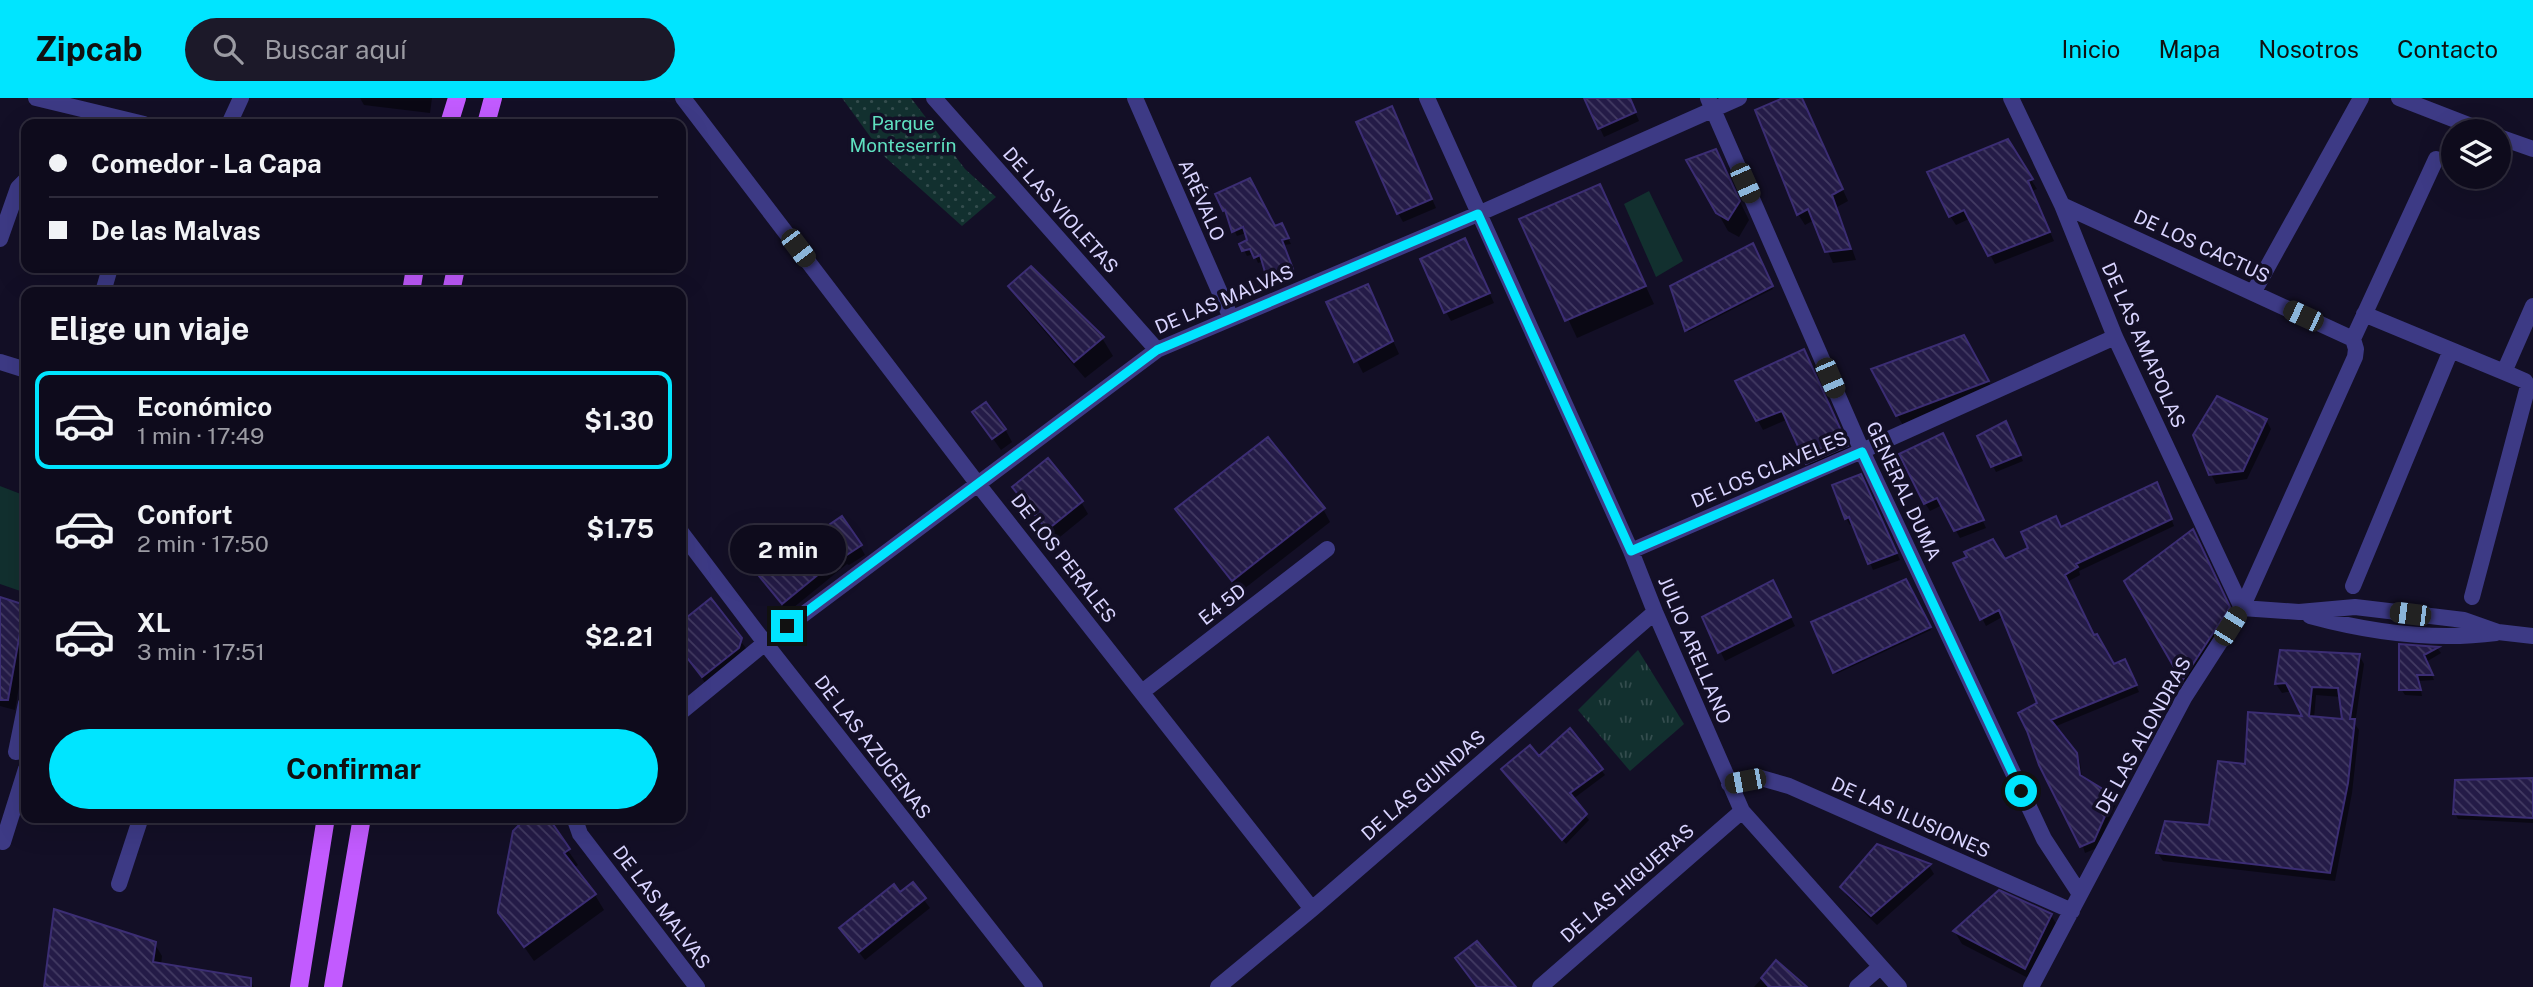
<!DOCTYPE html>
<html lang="es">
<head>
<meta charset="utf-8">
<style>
  :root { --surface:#0e0b1c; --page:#1c1929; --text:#f1f3f6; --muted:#9b9ba3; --line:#2e2b3b; --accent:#00e5ff }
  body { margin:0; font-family:"Public Sans",sans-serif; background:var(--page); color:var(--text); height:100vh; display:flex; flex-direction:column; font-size:26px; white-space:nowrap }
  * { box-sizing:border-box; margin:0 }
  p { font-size:23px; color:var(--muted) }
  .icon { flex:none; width:38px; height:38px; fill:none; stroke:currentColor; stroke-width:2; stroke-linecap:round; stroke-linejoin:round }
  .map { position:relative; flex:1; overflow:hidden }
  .sheet { position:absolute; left:21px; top:189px; width:665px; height:536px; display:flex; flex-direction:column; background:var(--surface); border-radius:14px; box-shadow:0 7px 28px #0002,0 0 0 2px var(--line) }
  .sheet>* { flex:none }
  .guide { position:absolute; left:21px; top:21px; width:665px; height:154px; border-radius:14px; box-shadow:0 7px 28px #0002,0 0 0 2px var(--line); display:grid; align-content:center; height:154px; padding:0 28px; background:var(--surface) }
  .controls { position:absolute; left:2441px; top:21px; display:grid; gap:14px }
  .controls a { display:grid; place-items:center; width:70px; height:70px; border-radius:50%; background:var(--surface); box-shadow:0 7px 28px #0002,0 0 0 2px var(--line); font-size:35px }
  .end { position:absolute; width:32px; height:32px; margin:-16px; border:9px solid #00e5ff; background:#111; box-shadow:0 0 0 4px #111 }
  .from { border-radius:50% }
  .bubble { position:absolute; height:49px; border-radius:24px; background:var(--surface); box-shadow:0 7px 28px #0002,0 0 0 2px var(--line); font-size:23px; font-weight:700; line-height:49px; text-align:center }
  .car { position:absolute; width:21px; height:42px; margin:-21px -10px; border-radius:9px; box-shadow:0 0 5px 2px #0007; background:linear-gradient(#222 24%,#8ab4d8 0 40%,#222 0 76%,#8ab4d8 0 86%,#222 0) }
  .guide b { display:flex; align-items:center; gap:24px; height:66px; font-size:26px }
  .guide b+b { border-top:2px solid var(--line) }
  .guide i { width:18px; height:18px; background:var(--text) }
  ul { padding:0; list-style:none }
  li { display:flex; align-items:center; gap:21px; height:98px; margin:0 14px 10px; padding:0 14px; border:4px solid transparent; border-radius:14px }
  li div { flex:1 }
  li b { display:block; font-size:26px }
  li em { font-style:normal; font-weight:700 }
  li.selected { border-color:var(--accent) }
  li>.icon { width:63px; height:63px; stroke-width:1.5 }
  h2 { padding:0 28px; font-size:32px; line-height:84px }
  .cta { display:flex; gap:14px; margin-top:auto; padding:14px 28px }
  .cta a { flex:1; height:80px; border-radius:42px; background:var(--accent); color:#111; font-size:28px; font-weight:700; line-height:80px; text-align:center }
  header { display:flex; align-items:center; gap:42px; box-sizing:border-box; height:98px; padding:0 35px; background:var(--accent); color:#111 }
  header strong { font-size:33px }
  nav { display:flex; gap:38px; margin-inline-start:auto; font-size:24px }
  .search { width:490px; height:63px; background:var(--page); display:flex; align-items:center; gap:18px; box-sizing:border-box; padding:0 24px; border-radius:38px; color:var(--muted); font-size:26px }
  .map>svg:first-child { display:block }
</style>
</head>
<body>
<header>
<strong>Zipcab</strong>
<div class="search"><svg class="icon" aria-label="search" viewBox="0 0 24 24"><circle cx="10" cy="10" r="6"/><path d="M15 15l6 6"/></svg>Buscar aquí</div>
<nav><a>Inicio</a><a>Mapa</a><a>Nosotros</a><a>Contacto</a></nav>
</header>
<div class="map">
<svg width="2533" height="889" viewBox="0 0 2533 889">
  <defs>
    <pattern id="grass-tufts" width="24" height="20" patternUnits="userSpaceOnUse" patternTransform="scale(1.75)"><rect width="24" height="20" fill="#12302f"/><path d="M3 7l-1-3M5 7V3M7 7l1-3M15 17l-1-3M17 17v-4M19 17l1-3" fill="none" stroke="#344d4e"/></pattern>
    <pattern id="park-dots" width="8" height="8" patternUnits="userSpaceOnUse" patternTransform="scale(1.75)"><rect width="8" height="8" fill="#12302f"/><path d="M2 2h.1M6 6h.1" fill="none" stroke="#344d4e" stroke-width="1.8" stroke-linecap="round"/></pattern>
    <pattern id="building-back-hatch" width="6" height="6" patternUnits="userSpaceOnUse" patternTransform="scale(1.75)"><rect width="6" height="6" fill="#241b47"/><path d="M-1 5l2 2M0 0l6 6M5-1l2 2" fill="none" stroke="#433b63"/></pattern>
  </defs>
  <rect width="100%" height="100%" fill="#130f26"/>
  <path fill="url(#grass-tufts)" d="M1638,552l46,74 -54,47 -52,-61z"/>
  <path fill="url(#park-dots)" d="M842,0h69l54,71 31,28 -34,29 -77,-69z"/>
  <path fill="#12302f" d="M1649,93l34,70 -27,16 -32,-73z
    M0,388l26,10v97l-26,-9z"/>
  <path fill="#0007" fill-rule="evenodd" d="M360,0h72l-2,15 -66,-8z
    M1586,0h43l10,23 -35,16z
    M1787,0h14l47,103 -11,6 19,53 -23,3 -19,-43 -9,5 -7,-11z
    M1396,19l40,91 -33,14 -5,-9z
    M2007,44l30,47 -6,2 23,50 -59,23 -24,-46 -15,7 -6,-9z
    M1715,53l34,69 -10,17 -11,-6 -39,-70z
    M1599,88l55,118 -77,34 -55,-118z
    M1217,97l57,33 7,-3 10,19 -7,1 11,30 -23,9 -8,-23 -6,2 -4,-9 -7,2 -3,-6 5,-9 -3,-8 -9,3z
    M1752,147l21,44 -85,43 -15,-45z
    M1469,151l25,54 -43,18 -5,-9z
    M1031,170l71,70 11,18 -28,22 -64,-74 -10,-17z
    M1374,201l25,55 -36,19 -35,-70z
    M1963,240l32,55 -91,34 -7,-12z
    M1808,262l44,95 -39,17 -25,-53 -25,11 -26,-48z
    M974,314l31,17 7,13 -11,8z
    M2266,322l5,9 -24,50 -31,5 -5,-10z
    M2008,330l15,33 -27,11 -3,-6z
    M1946,345l40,85 -26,10 -18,-33 -12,6 -5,-8z
    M1865,385l35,77 -27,10 -19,-46 -4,1 -4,-7z
    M1014,390l67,14 7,12 -33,27 -34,-41z
    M2160,393l14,35 -95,45 1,4 -13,7 27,55 19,30h15l11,25 -85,35 26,35 2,16 30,20 4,6 -19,44 -12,5 -46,-149 -35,-88 -18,10 -31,-62 49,-2 27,-13 30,-21z
    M1323,411l7,13 -90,70 -56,-70 -7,-12z
    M2199,446l37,77 -46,70 -64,-109z
    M860,448l5,9 -16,10 -2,-1 -59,48 -21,-27z
    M1905,484l26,48 -95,44 -22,-51z
    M1778,493l17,35 -70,35 -21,-43z
    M0,501l24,8 2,4v35l-11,64 -15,-4z
    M711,503l37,50 -38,38 -29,-38v-27z
    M2401,548l37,3 3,4 -15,9 8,18 -15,1 3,15 -17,-1 -4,-6z
    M2281,554l78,3 5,9 -9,60 4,6 -7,63 -17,88 -172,-20 -6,-9 53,-25 37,-61 58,-48 -13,-27 -10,2 -6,-9zM2316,597l25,2 3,23 -30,-2z
    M1539,661l62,11 4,5 -32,24 16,21 -23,24 -59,-69z
    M2533,681v44l-75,-4 -3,-6z
    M530,719h33l-12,9 27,39 -5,3 22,27 9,15 -70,51 -34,-49z
    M1878,748l51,20 5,8 -57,51 -30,-29 -5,-9z
    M912,786l18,24 -65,52 -24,-31 59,-35z
    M2051,817l7,12 -26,53 -70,-36 -7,-12z
    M154,845l8,13 -1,9 89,15 4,7h-208z
    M1776,865l27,24h-49z"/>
  <path fill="url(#building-back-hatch)" stroke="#3b2d73" stroke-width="2" fill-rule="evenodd" d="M1584,0h46l6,14 -38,17z
    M1783,0h19l41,91 -11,6 19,54 -26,3 -17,-43 -11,6 -42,-105z
    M1392,8l40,93 -35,15 -41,-92z
    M2008,41l25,40 -5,2 22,51 -62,24 -24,-46 -15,7 -22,-45z
    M1716,51l24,52 -12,19 -12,-7 -30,-53z
    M1250,80l25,48 7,-3 7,15 -7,2 11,29 -26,10 -7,-24 -6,3 -4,-9 -8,2 -3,-7 8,-4 -4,-13 -11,5 -7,-22 -2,1 -8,-17z
    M1600,86l46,102 -81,35 -46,-102z
    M1465,140l25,55 -46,20 -24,-54z
    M1753,145l20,43 -88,45 -15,-45z
    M1031,168l73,71 -30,25 -66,-76z
    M1368,186l25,57 -39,21 -28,-60z
    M1964,237l25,46 -93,35 -25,-47z
    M1804,251l44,97 -42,18 -24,-53 -26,10 -21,-40z
    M2217,298l50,23 -24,52 -34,4 -16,-40z
    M986,304l20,27 -14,10 -20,-27z
    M2006,323l15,34 -30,12 -14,-31z
    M1943,335l41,87 -30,11 -17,-33 -13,6 -25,-50z
    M1268,339l57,71 -93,73 -57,-72z
    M1048,360l35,43 -36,29 -35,-43z
    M1861,376l36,79 -29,11 -19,-47 -4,2 -13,-34z
    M2157,384l15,37 -96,45 2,3 -13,8 29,60 3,-1 17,30 11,-5 12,26 -86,35 26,33 3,22 34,21 -20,45 -14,6 -41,-82 -12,-34 -9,-18 19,-10 -38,-93 -19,10 -27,-57 14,-6 -3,-5 29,-13 12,20 23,-11 -7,-16 35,-16 5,11z
    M842,418l20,29 -20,13 -1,-2 -59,48 -23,-28 42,-32z
    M2193,431l37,78 -48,74 -58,-100z
    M1906,481l25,48 -98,46 -22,-51z
    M1773,482l18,37 -73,36 -16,-36z
    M0,499l25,8 -17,95h-8z
    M711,500l31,40 -3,10 -37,29 -21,-27v-28z
    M2399,546l40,3 -15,8 9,20h-16l4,15h-22z
    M2280,552l80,4 -10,65h5l-7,64 -18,90 -174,-20 9,-32 44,4 9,-64 27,3 3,-52 54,4 -16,-33 -11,1zM2312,589l26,1 4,31 -33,-3z
    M1570,630l33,41 -33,24 17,21 -25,26 -61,-71 29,-24 9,11z
    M2533,680v40l-80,-4 2,-34z
    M527,719h21l22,32 -6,4 32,41 -72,53 -26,-34v-3l15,-79z
    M1877,746l54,20 -60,52 -31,-29z
    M913,784l13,16 -67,54 -20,-24 55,-44 6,8z
    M1999,792l53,24 -27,55 -72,-38z
    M54,811l102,33 -3,20 98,16v9h-207z
    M1477,843l39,46h-39l-22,-29z
    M1776,862l31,27h-38l-8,-9z"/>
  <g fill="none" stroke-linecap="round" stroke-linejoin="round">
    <path stroke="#3d3a85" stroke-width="16" d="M36,0l108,26
      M683,0l294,385 335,426
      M934,0l223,252
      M1135,0l96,220
      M1427,0l204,453 24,61 87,199 157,176
      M1708,0l154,353 182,388 36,55
      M2011,0l51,107 53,132 127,271
      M2399,0l85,33
      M229,26l12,-26
      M2499,39l34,12
      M0,141l18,-51 8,-8
      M103,194l7,-24
      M2253,195l108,-195
      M2364,216l140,58 21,9 3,5 -56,211
      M2353,241l83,-180
      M0,264l26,8
      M2504,274l29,-66
      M681,434l84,111 270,344
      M1631,453l231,-100 253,-114
      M2353,488l98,-236
      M2242,510l57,4 56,-5 109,13 34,12 35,4
      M2310,518c59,16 125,25 186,17
      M1142,594l185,-143
      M681,614l84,-69 392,-293 321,-136 261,-116
      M16,654l10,-49
      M1729,686l32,-6 28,8 283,125
      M574,719l6,17 117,153
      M3,744l23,-73
      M119,786l22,-67
      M1218,889l94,-78 343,-297
      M1540,889l202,-176
      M1857,889l23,-20
      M2031,889l153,-289 58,-90 113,-251 1,-8 -3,-10 -291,-134"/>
    <path stroke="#c25bff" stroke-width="18" d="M449,26l8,-26
      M486,26l7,-26
      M411,194l4,-24
      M451,194l5,-24
      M299,889l27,-170
      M333,889l29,-170"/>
  </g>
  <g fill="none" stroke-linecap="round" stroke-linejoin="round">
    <path stroke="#00e5ff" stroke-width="9" d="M787,528l370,-276 321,-136 153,337 231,-99 159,339"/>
  </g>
  <g text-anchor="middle" stroke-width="7" stroke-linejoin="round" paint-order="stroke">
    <g font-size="19" fill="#5fe0c0" stroke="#130f26">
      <text x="903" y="32">Parque<tspan x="903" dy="22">Monteserrín</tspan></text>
    </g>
    <g font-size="19" fill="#d9d4ff" stroke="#130f26">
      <text transform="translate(1202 102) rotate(66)" y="7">ARÉVALO</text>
      <text transform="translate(1061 112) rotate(48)" y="7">DE LAS VIOLETAS</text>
      <text transform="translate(2202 148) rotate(25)" y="7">DE LOS CACTUS</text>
      <text transform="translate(1224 201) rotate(-23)" y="7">DE LAS MALVAS</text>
      <text transform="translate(2144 247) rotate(66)" y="7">DE LAS AMAPOLAS</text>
      <text transform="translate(1769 371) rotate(-23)" y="7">DE LOS CLAVELES</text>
      <text transform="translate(1904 393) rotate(65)" y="7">GENERAL DUMA</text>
      <text transform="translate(1064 460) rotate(52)" y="7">DE LOS PERALES</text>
      <text transform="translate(1222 506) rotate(-38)" y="7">E4 5D</text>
      <text transform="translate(1695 552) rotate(67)" y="7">JULIO ARELLANO</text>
      <text transform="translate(2143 637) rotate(-61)" y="7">DE LAS ALONDRAS</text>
      <text transform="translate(873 649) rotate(52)" y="7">DE LAS AZUCENAS</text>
      <text transform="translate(1423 687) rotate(-41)" y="7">DE LAS GUINDAS</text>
      <text transform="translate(1911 719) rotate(24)" y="7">DE LAS ILUSIONES</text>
      <text transform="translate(1627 785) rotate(-41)" y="7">DE LAS HIGUERAS</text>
      <text transform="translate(662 809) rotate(53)" y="7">DE LAS MALVAS</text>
    </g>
  </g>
</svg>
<div class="controls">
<a><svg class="icon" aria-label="layers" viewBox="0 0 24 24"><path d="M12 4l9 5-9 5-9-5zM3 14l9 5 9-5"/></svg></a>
</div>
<i class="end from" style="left:2021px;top:693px"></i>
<i class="end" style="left:787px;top:528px"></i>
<div class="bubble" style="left:730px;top:427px;width:116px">2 min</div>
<i class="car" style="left:1745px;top:85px;rotate:156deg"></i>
<i class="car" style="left:798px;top:150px;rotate:143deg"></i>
<i class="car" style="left:2303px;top:218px;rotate:295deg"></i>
<i class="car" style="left:1830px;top:280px;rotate:157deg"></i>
<i class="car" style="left:2410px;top:516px;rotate:277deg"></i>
<i class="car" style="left:2230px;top:528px;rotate:32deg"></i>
<i class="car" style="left:1745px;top:683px;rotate:259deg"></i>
<div class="guide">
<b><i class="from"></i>Comedor - La Capa</b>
<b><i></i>De las Malvas</b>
</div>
<section class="sheet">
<h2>Elige un viaje</h2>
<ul>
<li class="selected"><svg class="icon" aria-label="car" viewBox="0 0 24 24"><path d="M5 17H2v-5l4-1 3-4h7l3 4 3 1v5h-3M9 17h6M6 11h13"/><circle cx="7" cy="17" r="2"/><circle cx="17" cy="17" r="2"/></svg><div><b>Económico</b><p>1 min · 17:49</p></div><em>$1.30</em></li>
<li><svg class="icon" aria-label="car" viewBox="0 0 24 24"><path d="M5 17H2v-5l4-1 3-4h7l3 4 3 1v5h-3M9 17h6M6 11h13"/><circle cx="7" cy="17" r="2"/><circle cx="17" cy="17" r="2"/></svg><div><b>Confort</b><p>2 min · 17:50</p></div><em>$1.75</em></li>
<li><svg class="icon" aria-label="car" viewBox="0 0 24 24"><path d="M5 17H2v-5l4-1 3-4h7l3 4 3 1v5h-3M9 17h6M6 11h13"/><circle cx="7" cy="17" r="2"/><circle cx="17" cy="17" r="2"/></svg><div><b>XL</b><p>3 min · 17:51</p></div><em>$2.21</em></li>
</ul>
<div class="cta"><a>Confirmar</a></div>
</section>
</div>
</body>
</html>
